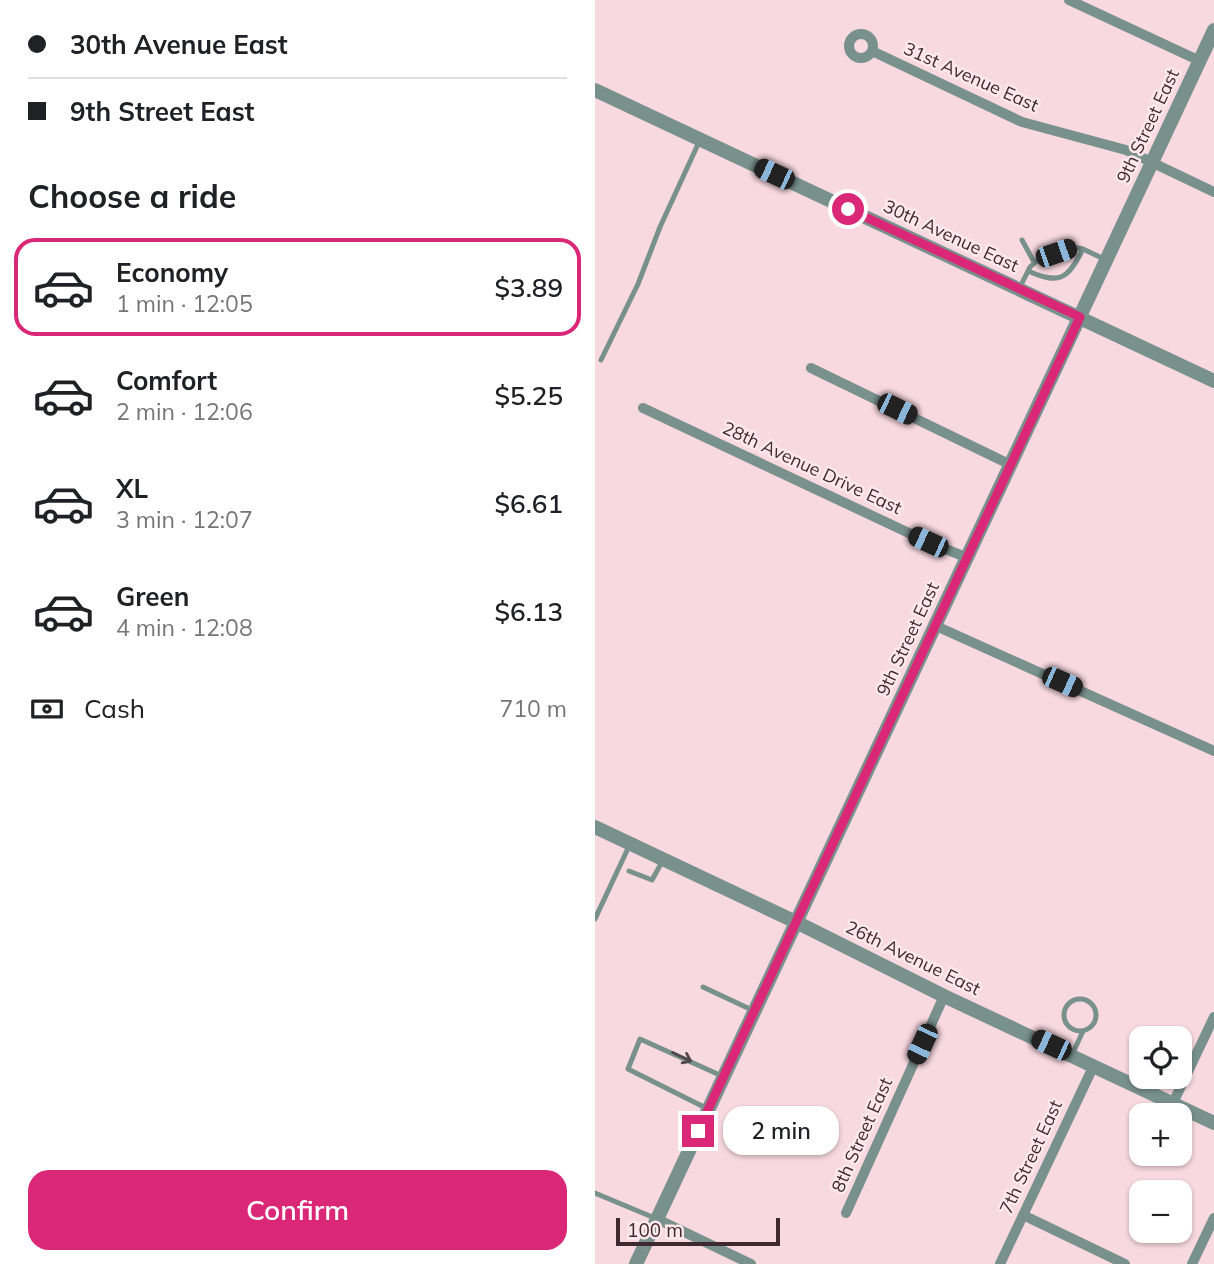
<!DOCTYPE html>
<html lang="en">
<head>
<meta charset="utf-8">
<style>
  :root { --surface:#fff; --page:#f6f6f6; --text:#202124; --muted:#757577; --line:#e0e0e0; --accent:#db2777 }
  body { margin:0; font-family:Mulish,sans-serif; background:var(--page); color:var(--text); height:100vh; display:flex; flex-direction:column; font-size:26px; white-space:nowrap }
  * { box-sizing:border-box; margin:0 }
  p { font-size:23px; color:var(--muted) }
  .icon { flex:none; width:38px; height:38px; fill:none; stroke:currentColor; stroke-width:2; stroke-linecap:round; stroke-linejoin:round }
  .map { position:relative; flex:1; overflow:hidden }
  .sheet { display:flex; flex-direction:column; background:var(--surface); width:595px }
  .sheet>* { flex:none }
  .guide { display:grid; align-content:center; height:154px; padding:0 28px; background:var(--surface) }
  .tools { position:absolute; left:534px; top:1026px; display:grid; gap:14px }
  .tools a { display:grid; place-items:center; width:63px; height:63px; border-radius:14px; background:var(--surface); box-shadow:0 2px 5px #0004; font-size:35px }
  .scale { position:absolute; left:21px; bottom:18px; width:164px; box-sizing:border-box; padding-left:7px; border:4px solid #3d292f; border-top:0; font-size:19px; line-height:24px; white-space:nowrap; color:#3d292f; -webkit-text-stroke:5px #fee8ee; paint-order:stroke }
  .end { position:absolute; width:32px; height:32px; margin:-16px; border:9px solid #db2777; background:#fff; box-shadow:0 0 0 4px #fff }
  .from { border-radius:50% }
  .bubble { position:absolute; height:49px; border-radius:21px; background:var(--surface); box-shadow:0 2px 5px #0004; font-size:23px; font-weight:600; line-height:49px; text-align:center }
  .car { position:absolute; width:21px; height:42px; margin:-21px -10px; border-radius:9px; box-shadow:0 0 5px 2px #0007; background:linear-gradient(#222 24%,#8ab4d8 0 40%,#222 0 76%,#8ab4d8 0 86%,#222 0) }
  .guide b { display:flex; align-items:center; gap:24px; height:66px; font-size:26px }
  .guide b+b { border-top:2px solid var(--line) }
  .guide i { width:18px; height:18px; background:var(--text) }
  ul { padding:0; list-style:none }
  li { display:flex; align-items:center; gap:21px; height:98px; margin:0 14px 10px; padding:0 14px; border:4px solid transparent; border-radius:21px }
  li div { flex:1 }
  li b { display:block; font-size:26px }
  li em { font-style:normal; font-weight:600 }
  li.current { border-color:var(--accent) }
  li>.icon { width:63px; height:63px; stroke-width:1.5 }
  h2 { padding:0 28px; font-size:32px; line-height:84px }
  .pay { display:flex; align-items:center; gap:18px; height:77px; padding:0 28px; font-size:26px }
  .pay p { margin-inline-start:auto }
  .primary-button { display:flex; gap:14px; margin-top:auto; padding:14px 28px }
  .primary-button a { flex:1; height:80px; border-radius:21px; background:var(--accent); color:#fff; font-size:28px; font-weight:600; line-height:80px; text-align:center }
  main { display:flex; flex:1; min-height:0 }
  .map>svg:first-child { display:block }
</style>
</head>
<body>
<main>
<section class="sheet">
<div class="guide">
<b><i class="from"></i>30th Avenue East</b>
<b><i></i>9th Street East</b>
</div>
<h2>Choose a ride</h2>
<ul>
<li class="current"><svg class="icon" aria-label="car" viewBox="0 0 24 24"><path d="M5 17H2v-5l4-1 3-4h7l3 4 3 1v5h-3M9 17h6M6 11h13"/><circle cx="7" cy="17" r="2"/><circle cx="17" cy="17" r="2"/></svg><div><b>Economy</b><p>1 min · 12:05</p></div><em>$3.89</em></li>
<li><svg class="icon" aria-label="car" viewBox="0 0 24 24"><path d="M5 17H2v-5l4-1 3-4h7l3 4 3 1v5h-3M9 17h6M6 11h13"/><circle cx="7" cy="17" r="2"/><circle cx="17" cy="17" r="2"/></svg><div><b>Comfort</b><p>2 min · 12:06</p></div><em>$5.25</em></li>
<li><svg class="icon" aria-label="car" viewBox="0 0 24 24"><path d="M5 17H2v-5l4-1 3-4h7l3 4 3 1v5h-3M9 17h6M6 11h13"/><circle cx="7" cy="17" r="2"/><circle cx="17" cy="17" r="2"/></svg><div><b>XL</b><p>3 min · 12:07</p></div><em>$6.61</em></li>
<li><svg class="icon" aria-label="car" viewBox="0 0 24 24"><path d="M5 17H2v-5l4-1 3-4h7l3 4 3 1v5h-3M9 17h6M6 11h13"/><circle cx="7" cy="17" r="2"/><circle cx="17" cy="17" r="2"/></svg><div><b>Green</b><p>4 min · 12:08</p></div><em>$6.13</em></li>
</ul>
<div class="pay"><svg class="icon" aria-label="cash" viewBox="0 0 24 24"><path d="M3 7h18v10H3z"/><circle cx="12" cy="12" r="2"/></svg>Cash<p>710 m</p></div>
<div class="primary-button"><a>Confirm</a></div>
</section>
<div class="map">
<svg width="619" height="1264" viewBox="0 0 619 1264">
  <rect width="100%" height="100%" fill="#f8d8e1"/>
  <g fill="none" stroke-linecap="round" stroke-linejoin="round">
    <path stroke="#79918b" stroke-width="5" d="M427,240l12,22
      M433,271c32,14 40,8 55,-22
      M424,289l11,-22 9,-8 34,-12 10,2 21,10
      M6,360l37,-76 22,-57 39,-85
      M34,871l23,9 11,-20
      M0,919l35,-75
      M108,987l49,23
      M469 1015a16 16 0 1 1 32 0a16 16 0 1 1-32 0Z
      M477,1055l11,-24
      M111,1108l-78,-39 12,-30 82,37
      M0,1193l62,26"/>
    <path stroke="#79918b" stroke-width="10" d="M474,0l131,61
      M254 46a12 12 0 1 1 24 0a12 12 0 1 1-24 0Z
      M277,51l150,71 104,28 88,42
      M216,368l200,97
      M48,408l285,134 40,16
      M341,626l278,125
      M578,1103l41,-86
      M251,1213l98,-217
      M428,1215l102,49
      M62,1219l94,45
      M405,1264l94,-199
      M597,1264l22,-46"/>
    <path stroke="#79918b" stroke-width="14" d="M0,90l619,291
      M0,827l201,95 148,74 270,127
      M41,1264l578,-1234"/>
  </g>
  <defs><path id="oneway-shaft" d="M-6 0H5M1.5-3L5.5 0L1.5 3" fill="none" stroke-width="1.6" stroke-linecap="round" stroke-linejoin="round" transform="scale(1.75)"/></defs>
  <use stroke="#4f484b" href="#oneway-shaft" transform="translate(87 1057) rotate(25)"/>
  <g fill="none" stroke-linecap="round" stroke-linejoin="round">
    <path stroke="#db2777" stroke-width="9" d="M103,1131l382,-814 -232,-108"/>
  </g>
  <g text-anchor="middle" stroke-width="5" stroke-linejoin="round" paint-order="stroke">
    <g font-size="18" fill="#3d292f" stroke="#fee8ee">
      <text transform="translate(376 77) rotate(24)" y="6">31st Avenue East</text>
      <text transform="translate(553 126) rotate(-65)" y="6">9th Street East</text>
      <text transform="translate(356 236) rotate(25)" y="6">30th Avenue East</text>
      <text transform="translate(217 468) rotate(25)" y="6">28th Avenue Drive East</text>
      <text transform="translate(313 639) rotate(-65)" y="6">9th Street East</text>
      <text transform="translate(318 958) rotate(26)" y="6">26th Avenue East</text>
      <text transform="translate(267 1135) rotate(-66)" y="6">8th Street East</text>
      <text transform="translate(436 1157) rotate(-65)" y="6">7th Street East</text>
    </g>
  </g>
</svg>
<div class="tools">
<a><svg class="icon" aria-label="locate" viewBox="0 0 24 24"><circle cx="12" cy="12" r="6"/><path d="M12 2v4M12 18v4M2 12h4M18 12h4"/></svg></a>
<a>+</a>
<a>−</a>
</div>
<div class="scale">100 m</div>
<i class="end from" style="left:253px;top:209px"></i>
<i class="end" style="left:103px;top:1131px"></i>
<div class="bubble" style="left:128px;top:1106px;width:116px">2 min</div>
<i class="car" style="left:179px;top:174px;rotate:295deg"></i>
<i class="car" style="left:461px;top:253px;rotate:71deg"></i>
<i class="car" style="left:302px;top:409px;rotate:116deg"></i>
<i class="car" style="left:333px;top:542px;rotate:295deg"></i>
<i class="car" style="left:467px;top:682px;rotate:114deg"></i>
<i class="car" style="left:327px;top:1044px;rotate:205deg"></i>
<i class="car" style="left:456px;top:1045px;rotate:295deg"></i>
</div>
</main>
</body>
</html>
